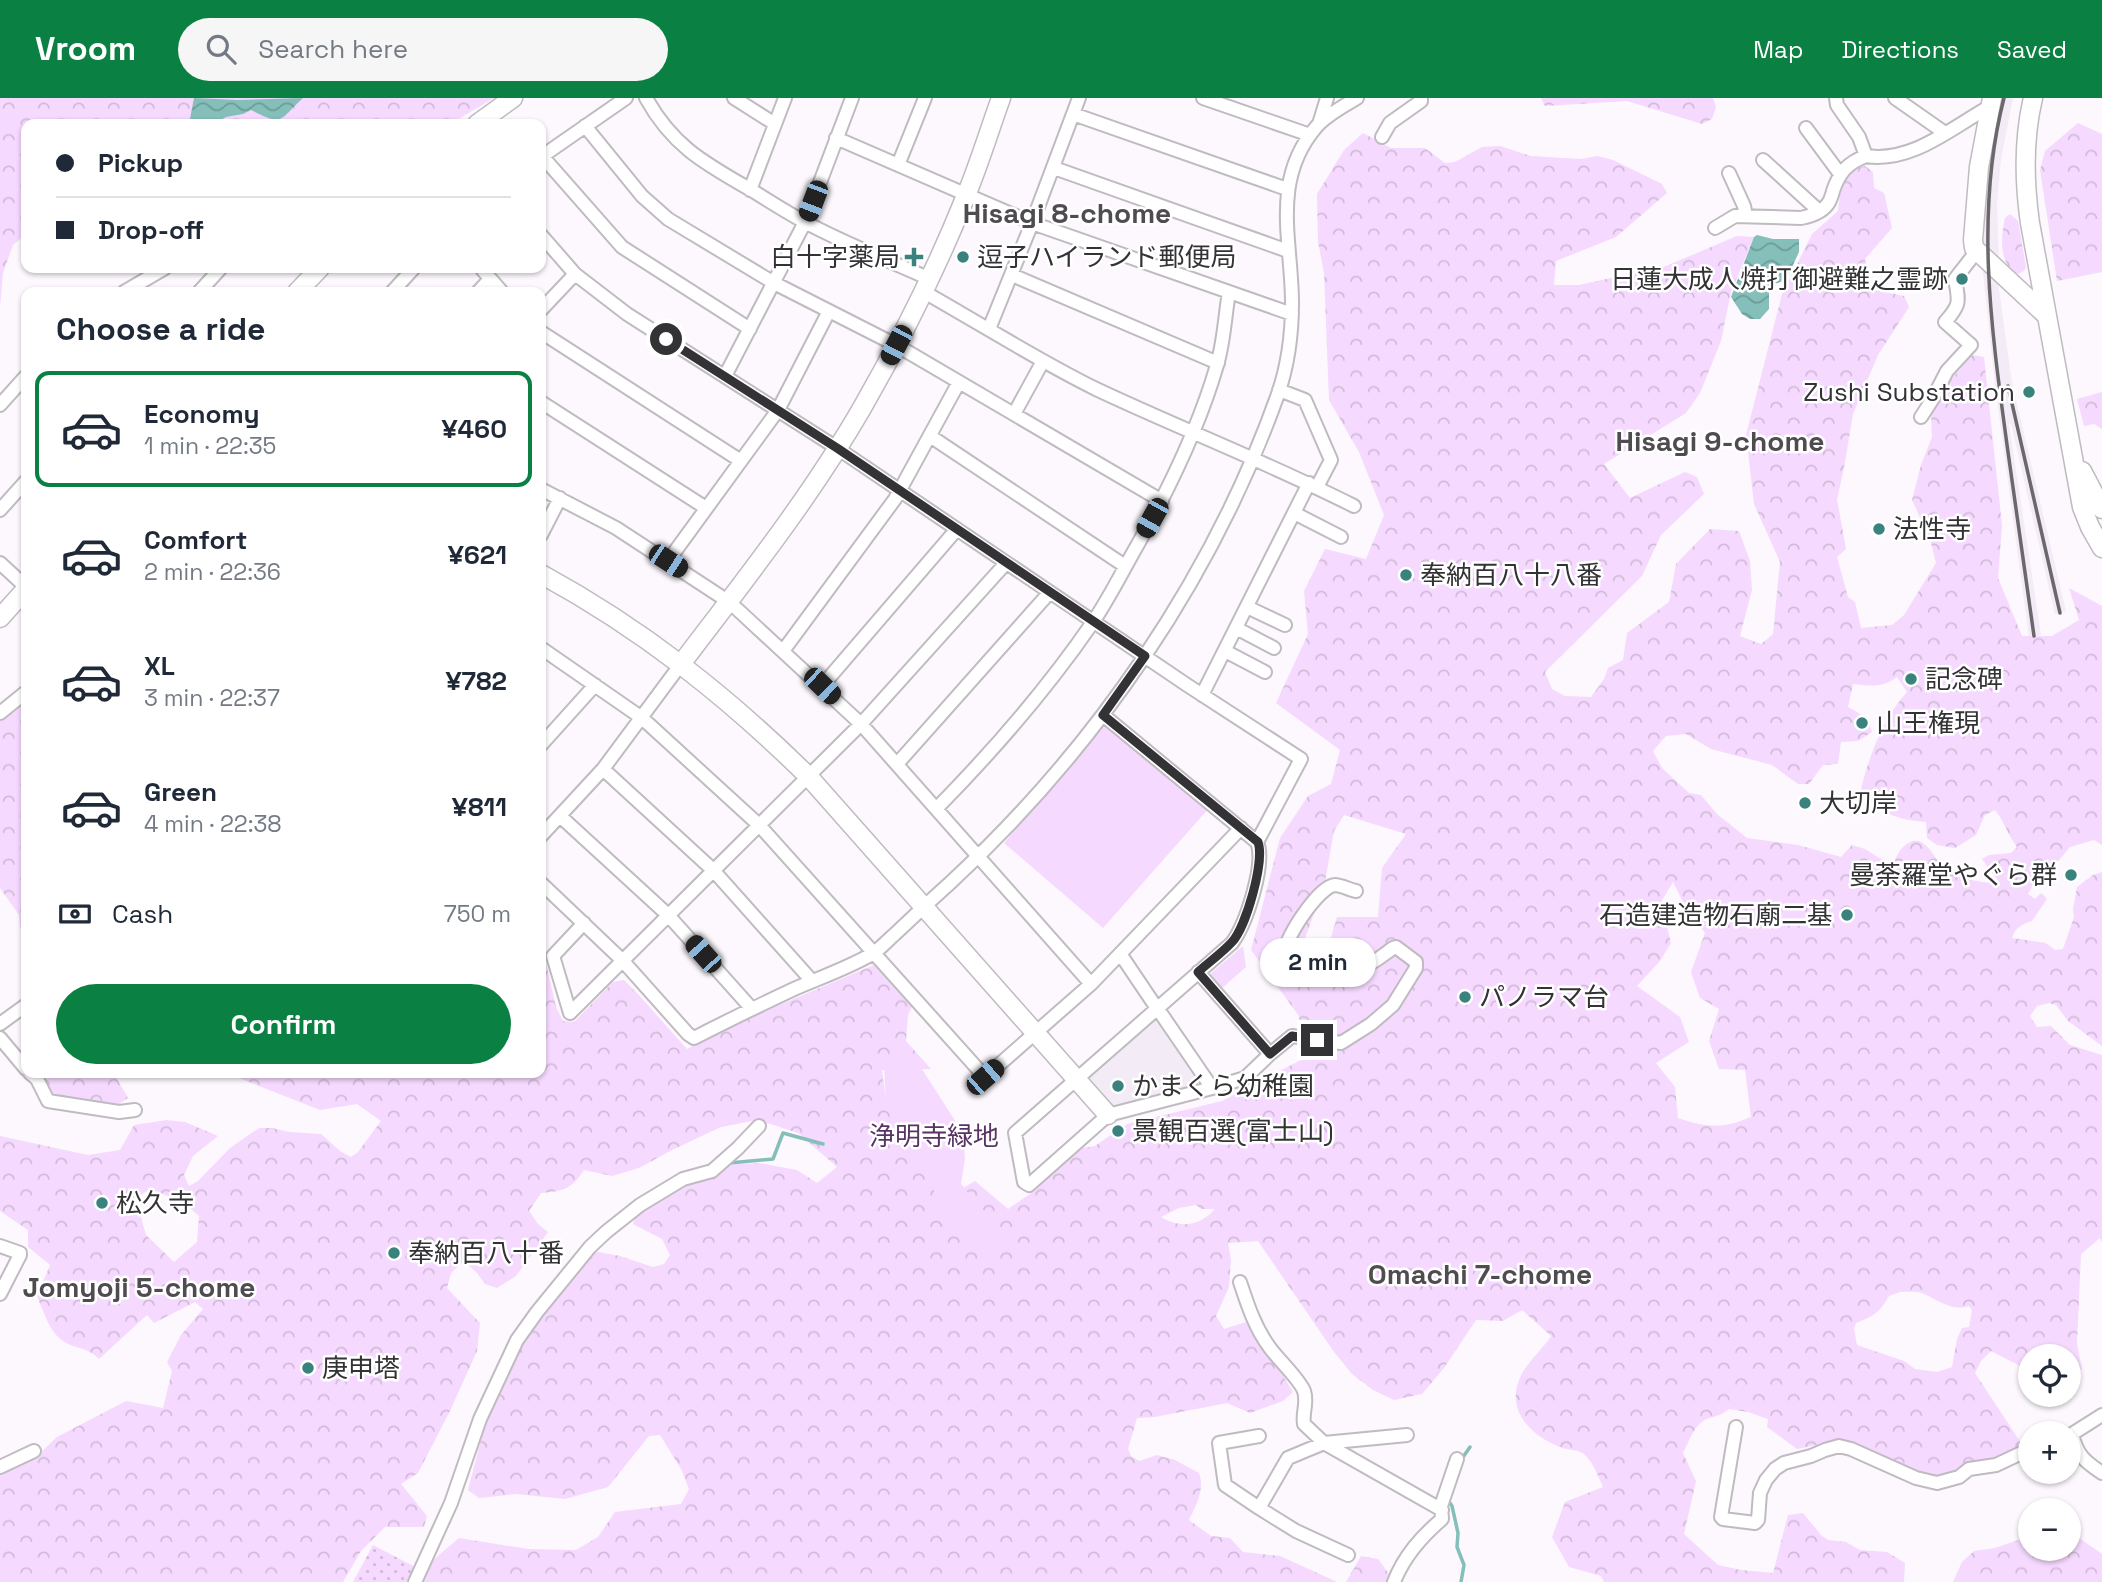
<!DOCTYPE html>
<html lang="en">
<head>
<meta charset="utf-8">
<style>
  :root { --surface:#fff; --page:#f6f6f7; --text:#1f2937; --muted:#747a83; --line:#e0e1e3; --accent:#0b8043 }
  body { margin:0; font-family:"Space Grotesk","Noto Sans JP",sans-serif; background:var(--page); color:var(--text); height:100vh; display:flex; flex-direction:column; font-size:26px; white-space:nowrap }
  * { box-sizing:border-box; margin:0 }
  p { font-size:23px; color:var(--muted) }
  .icon { flex:none; width:38px; height:38px; fill:none; stroke:currentColor; stroke-width:2; stroke-linecap:round; stroke-linejoin:round }
  .map { position:relative; flex:1; overflow:hidden }
  .sheet { position:absolute; left:21px; top:189px; width:525px; height:791px; display:flex; flex-direction:column; background:var(--surface); border-radius:14px; box-shadow:0 2px 5px #0004 }
  .sheet>* { flex:none }
  .hud { position:absolute; left:21px; top:21px; width:525px; height:154px; border-radius:14px; box-shadow:0 2px 5px #0004; display:grid; align-content:center; height:154px; padding:0 35px; background:var(--surface) }
  .controls { position:absolute; left:2018px; top:1246px; display:grid; gap:14px }
  .controls a { display:grid; place-items:center; width:63px; height:63px; border-radius:50%; background:var(--surface); box-shadow:0 2px 5px #0004; font-size:35px }
  .end { position:absolute; width:32px; height:32px; margin:-16px; border:9px solid #333234; background:#fff; box-shadow:0 0 0 4px #fff }
  .from { border-radius:50% }
  .bubble { position:absolute; height:49px; border-radius:24px; background:var(--surface); box-shadow:0 2px 5px #0004; font-size:23px; font-weight:800; line-height:49px; text-align:center }
  .car { position:absolute; width:21px; height:42px; margin:-21px -10px; border-radius:9px; box-shadow:0 0 5px 2px #0007; background:linear-gradient(#222 24%,#8ab4d8 0 40%,#222 0 76%,#8ab4d8 0 86%,#222 0) }
  .hud b { display:flex; align-items:center; gap:24px; height:66px; font-size:26px }
  .hud b+b { border-top:2px solid var(--line) }
  .hud i { width:18px; height:18px; background:var(--text) }
  ul { padding:0; list-style:none }
  li { display:flex; align-items:center; gap:21px; height:116px; margin:0 14px 10px; padding:0 21px; border:4px solid transparent; border-radius:14px }
  li div { flex:1 }
  li b { display:block; font-size:26px }
  li em { font-style:normal; font-weight:800 }
  li.active { border-color:var(--accent) }
  li>.icon { width:63px; height:63px; stroke-width:1.5 }
  h2 { padding:0 35px; font-size:32px; line-height:84px }
  .pay { display:flex; align-items:center; gap:18px; height:77px; padding:0 35px; font-size:26px }
  .pay p { margin-inline-start:auto }
  .button { display:flex; gap:14px; margin-top:auto; padding:14px 35px }
  .button a { flex:1; height:80px; border-radius:42px; background:var(--accent); color:#fff; font-size:28px; font-weight:800; line-height:80px; text-align:center }
  header { display:flex; align-items:center; gap:42px; box-sizing:border-box; height:98px; padding:0 35px; background:var(--accent); color:#fff }
  header strong { font-size:33px }
  nav { display:flex; gap:38px; margin-inline-start:auto; font-size:24px }
  .search { width:490px; height:63px; background:var(--page); display:flex; align-items:center; gap:18px; box-sizing:border-box; padding:0 24px; border-radius:38px; color:var(--muted); font-size:26px }
  .map>svg:first-child { display:block }
</style>
</head>
<body>
<header>
<strong>Vroom</strong>
<div class="search"><svg class="icon" aria-label="search" viewBox="0 0 24 24"><circle cx="10" cy="10" r="6"/><path d="M15 15l6 6"/></svg>Search here</div>
<nav><a>Map</a><a>Directions</a><a>Saved</a></nav>
</header>
<div class="map">
<svg width="2102" height="1484" viewBox="0 0 2102 1484">
  <defs>
    <pattern id="forest-crowns" width="20" height="18" patternUnits="userSpaceOnUse" patternTransform="scale(1.75)"><rect width="20" height="18" fill="#f5d9fe"/><path d="M2 6a3 3 0 1 1 6 0M12 15a3 3 0 1 1 6 0" fill="none" stroke="#d2bbda"/></pattern>
    <pattern id="garden-dots" width="8" height="8" patternUnits="userSpaceOnUse" patternTransform="scale(1.75)"><rect width="8" height="8" fill="#f5d9fe"/><path d="M2 2h.1M6 6h.1" fill="none" stroke="#d2bbda" stroke-width="1.8" stroke-linecap="round"/></pattern>
    <pattern id="water-waves" width="16" height="10" patternUnits="userSpaceOnUse" patternTransform="scale(1.75)"><rect width="16" height="10" fill="#85bfba"/><path d="M0 5q4-4 8 0t8 0" fill="none" stroke="#6d9c98"/></pattern>
  </defs>
  <rect width="100%" height="100%" fill="#fcf8fd"/>
  <path fill="#f3ebf6" d="M2000,0h13l-12,61 -4,43 2,63 -16,-14v-13l5,-81z
    M1982,165l16,19 14,101 54,228 -11,3 -44,-190h-2l32,211 -12,2 -34,-252z
    M1153,920h5l45,64 -2,5 -94,24 -25,-30z"/>
  <path fill="url(#forest-crowns)" fill-rule="evenodd" d="M0,0h494l-44,26h-424v110l-13,11 -10,28 -3,33z
    M1541,0h172l3,9 -4,12 -10,5 -75,-23 -82,5z
    M2078,25l24,11v138l-45,9 -17,-111 5,-19z
    M1363,35l28,15h34l20,15 10,-1 27,-15 18,-1 31,10 50,3 16,-3 16,4 49,24 5,9 -51,44 -60,24 -2,24h25l87,-19 71,-30 17,1 -23,55 -10,49 -21,52 -14,20 -82,51 26,34 55,-26 12,5 7,17 -43,41 -19,41 -97,96 7,17 13,7 26,1 13,-18 4,-11 15,-8 4,-27 42,-31 7,-38 34,-35 29,2 11,30 2,29 -12,46 21,8 12,-10 7,-72 -26,-58 -8,-69 36,-141 30,-60 26,-23c3,-21 3,-39 27,-45l8,6 1,16 10,5 8,35 -27,31 6,30 33,7 5,11 -31,48 -25,59 -9,54 -7,31 9,50 -9,8 11,40 7,5 6,26 31,-3 12,-10 32,-52 -6,-24 -18,-39 9,-35 11,-28 -1,-23 18,-32 23,-27 12,2 18,168 -4,53 24,58h30l27,-16 -10,-32 33,18v239l-8,-5 -24,7 -16,19h-11l-15,28 7,5 6,-6 6,6 -15,22c-10,3 -17,7 -20,17l34,5 9,7 8,-1 11,-32 -1,-8 4,-22 16,-12 9,-3v174l-34,-25 -12,-16 -7,-2 -12,3 -7,10 7,11 14,-1 19,19 32,10v188l-2,-5 -19,16 -4,90 5,25 -13,5 -1,-18h-38v5l-8,6 -31,-16 -10,10 -6,12 50,76 -84,30 -21,-5 -82,-33 -41,8 -30,-22 1,-8 -20,-7 -19,-3c-11,8 -11,6 -22,10 -13,5 -18,23 -24,34l13,28 -12,53 34,31 23,5 32,3 15,-58 15,-2 19,23 6,4 18,2 14,8 27,2 18,11 -1,19h-300l-3,-6 -32,-9 -17,-30 13,-35 38,-15c-5,-11 -10,-25 -19,-33 -5,-4 -15,-4 -21,-6 -29,-10 -57,-35 -44,-68 5,-15 24,-31 32,-44l-29,-26 -19,11 -27,-1 -32,48 -22,26 -28,6 -21,-10 -21,-16 -18,-22 -76,-111 -30,2 3,17 -2,27 -13,29 8,13 22,-7 35,50 12,20 -10,9 -33,12 -23,-10 -72,14 -18,1 -9,31 3,7 8,5 18,-6 18,5 24,13c6,17 -3,32 -10,47l22,16 19,2 13,14 37,4 57,26h-922l11,-16 33,-28 69,11 48,1 22,-13 17,-25 66,-8 8,-15 -8,-20 -21,-34 -11,1 -41,51 -43,12 -49,-5 -37,4 -11,-8 30,-116 24,-50 71,-73 27,5 33,11 11,-3 6,-9 -8,-16 -29,-15 2,-12 84,-47 40,-2 38,7 20,13 20,-16 -39,-34 -27,-9 -19,-3 -31,6 -49,23 -33,18 -27,8 -28,-6c-13,20 -21,21 -43,23l-12,18 9,13 10,8 -32,44 -19,12 -12,-4 -8,-11 -13,-12 -13,12 -4,15 33,35 -3,28 -27,60 -32,62 -17,11 26,32 -3,11h-39l-24,24 -18,31h-343v-107l35,-17 22,-21 69,-36 37,7 9,-37 -5,-9 14,-27 22,-26 -8,-7 -41,21 -7,-8 -48,44c-13,-13 -22,-9 -36,-18 -13,-8 -20,-31 -26,-45l13,-31 -22,-18v-17l-28,-19v-75l88,19 32,-5 14,-25 33,-5 18,2 33,14 -25,20 -9,19 5,11 9,-5 32,-33 29,-20h13l17,4 32,2 19,17 11,6 7,-5 23,-31 -24,-17 -37,6 -81,-32 -27,-1 -17,-4h346v-125l2,2 13,57 7,14 11,1 39,-40 11,-2 13,13 50,56 35,-20 152,-64 38,42 -4,8 -2,26 25,28 -49,1 4,29 67,95 22,-13 33,28 28,-19 40,-41 19,-3 32,-22 95,-23 79,-41 -2,-44 -48,-66 29,-112 28,-42 23,-12 9,-34 -64,-47 32,-69 -4,-43 21,-42 41,10 18,-44 -25,-63 -30,-52 -5,-127 -6,-31 -1,-48 27,-44zM1897,579l10,15c-23,25 -38,64 -46,97 13,24 39,31 65,33l1,16 10,7 18,3 21,-13 9,-20 10,-5c9,11 13,25 22,37l-6,6 -22,2 -7,4 17,23c-11,3 -39,-4 -50,-9 -14,-8 -23,-47 -46,-26 -6,6 -7,12 -11,19l-27,-17 -13,-4 -11,12 -43,-12 -51,-7 -30,-24 -16,-19 -12,-2 -27,-25 -9,-17 13,-15 20,-2 25,15 61,16 26,19h11l14,-19 15,-1 3,-22 17,-1 14,-9c-3,-13 -12,-19 -24,-25l5,-23c18,2 29,4 44,-7zM1344,717l62,19 -24,34 -4,49h-41l-12,41 -24,-9 23,-62 10,-56zM1673,784l13,26 19,25 -14,39 9,26 19,11 -10,32 10,28 26,1 6,47c-29,12 -44,11 -73,1l-3,-31 -19,-24 33,-21 -9,-25 -43,-31 23,-25 11,-18 -10,-41zM150,1091l33,13 16,14 -2,26 -23,20 -28,-27 -9,-32 2,-7zM1196,1107l5,4h14c-15,17 -34,20 -54,8l18,-9zM1900,1194c8,0 18,-1 24,2 15,6 28,18 45,12l3,4 -3,17 -7,1 -5,11 -5,28 -15,5 -22,-3 -11,-8 -47,-16 -3,-16 2,-6c18,-7 23,-10 33,-27z
    M2010,116l8,7 8,46 -2,4 -6,3c-20,-9 -17,-38 -13,-56z
    M2102,294v37l-8,-5 -10,2 -7,-27z
    M26,601v241l-6,-13 -1,-12 -19,-27v-167z
    M49,975h75l-8,4 12,21 -11,7 -56,-5 -15,-8 -5,-8z
    M2069,1433l33,23v28h-149l9,-20 12,-11 21,-3 35,-12v13h38z
    M1361,1458l17,3 11,15 -2,8h-41z"/>
  <path fill="#f5d9fe" d="M1105,625l104,85 -106,120 -99,-85z
    M1243,848l3,21 -25,22 -12,-14z
    M884,965h34l45,70 2,25 -4,26 18,22 19,16 1,25 -49,-14 -20,-52 -44,-77z"/>
  <path fill="url(#garden-dots)" d="M373,1447l44,23 -5,14h-59z"/>
  <path fill="url(#water-waves)" d="M194,0l43,2 66,-2c-24,22 -19,29 -52,12l-8,4 -17,3 -13,7h-24z
    M1757,137l16,4h26v13l-13,28 -17,6v23l-9,10h-10l-8,-5 -11,-17 23,-60z"/>
  <g fill="none" stroke-linecap="round" stroke-linejoin="round">
    <path stroke="#85bfba" stroke-width="3.5" d="M729,1065l44,-4 10,-26 40,11
      M1461,1362l9,-13
      M1448,1402l4,6 6,27 -1,14 7,18 -3,17"/>
    <g stroke="#bfbbc0" stroke-width="16">
      <path id="street" d="M646,0c27,49 60,66 107,93 16,10 33,21 50,30 40,22 85,39 127,58
        M734,0l41,26
        M1203,0l107,37
        M1836,0l1,7 22,32 7,19c46,7 85,-28 123,-49
        M1895,0l50,35
        M1073,16l214,75
        M1319,26l8,-26
        M585,28l57,70 26,23 106,64 122,62 266,156
        M1806,30l34,46
        M1382,39l8,-14 31,-22v-3
        M836,40l196,85 260,91
        M542,58l80,91 128,82
        M541,59l85,-59
        M1763,62l56,51
        M898,67l27,-67
        M1054,70l234,83
        M1729,75l15,33 2,10
        M750,92l35,-92
        M1715,130l20,-12 66,2c10,-2 23,-7 28,-16 1,-1 4,-10 4,-11 6,-18 14,-28 33,-35
        M541,137l34,39 52,40 210,134 350,237 114,74 -44,83
        M481,170l21,24
        M1012,177l206,88
        M124,194l41,-24
        M199,194l22,-24
        M392,194l22,-24
        M478,194l12,-13
        M924,194c57,32 113,68 172,97 85,40 173,74 258,117
        M541,212l34,-36
        M989,231l43,-106 47,-125
        M541,234l200,129
        M725,278l80,-154 47,-124
        M1279,292l26,10 26,60 -14,27
        M541,304l165,106
        M0,307l26,-29
        M1014,316l29,-53
        M1921,319l11,-17 15,-29 24,-26 -26,-23c16,-18 14,-20 10,-43l21,-27
        M930,338l195,130
        M541,391l75,39 104,68 17,13 124,115 230,260
        M0,412l26,-29
        M1294,415l47,24
        M541,437l19,-37
        M668,463l110,-151 51,-99
        M0,465l26,24
        M1247,509l38,18
        M1236,530l38,20
        M541,550l101,70 117,107 226,252 106,-93 150,-156
        M783,553l112,-152 64,-117
        M1225,553l40,21
        M822,588l135,-157
        M1202,597l107,-212
        M0,615l26,-21
        M1103,617l154,127c9,22 -11,82 -25,101l-217,190 9,49 5,3 79,-70 104,-27 -50,-73 -6,-8 -35,-52
        M541,647l54,-60
        M897,666l153,-172
        M603,671l110,101 99,111
        M937,710c57,-58 110,-119 156,-186 17,-25 30,-52 45,-78 32,-57 61,-117 79,-179 7,-23 8,-50 12,-73
        M560,718l108,99 84,94
        M541,738l62,-67 78,-105
        M541,785l81,77 66,74 6,4c33,-17 66,-33 100,-49 25,-11 54,-21 78,-35 8,-5 16,-14 23,-20 18,-17 36,-34 54,-50 145,-134 263,-304 329,-490 10,-29 14,-60 14,-91 0,-62 -22,-123 25,-177 11,-12 27,-20 40,-28
        M584,825l-31,33 17,57 291,-289 145,-161
        M1198,874l72,82 -25,24 -33,10
        M0,926l26,-19
        M0,940l26,31
        M1270,956l22,-18 49,7 30,-19 22,-19 23,-37v-6l-20,-15 -3,1c-10,7 -20,16 -32,20 -13,5 -51,10 -64,5 -7,-2 -12,-9 -13,-15 -3,-16 35,-72 51,-73 6,0 15,5 21,6
        M30,975l7,6 11,22 71,11 16,-2
        M0,1148l20,7v2l-20,39
        M1240,1184c8,24 15,46 30,66 8,11 30,32 34,43 4,12 -2,21 0,33l20,19 83,-8
        M1736,1329l-15,90 2,2 32,4 3,-3 2,-27 6,-13 9,-11 9,-6 27,-7 14,-6 14,-4 12,3 65,29 21,5 22,-6 10,-8 27,-4 34,-16
        M2072,1336l30,-19
        M2068,1337l4,-1c5,21 12,27 30,39
        M1259,1338l-40,7 6,42 34,23
        M0,1369l34,-16
        M1348,1457l-52,-24 -37,-23 29,-50 36,-15 118,67
        M415,1484l36,-79 29,-84 37,-79 20,-28 53,-65 16,-15 34,-27 43,-26 29,-8 26,-23 21,-22
        M1394,1484c10,-26 27,-45 48,-63l-1,-13 16,-47"/>
    </g>
    <g stroke="#bfbbc0" stroke-width="21">
      <path id="secondary" d="M1992,0l-13,69 -6,73 1,8 73,68
        M2033,0c-10,42 -9,83 -3,125l52,284 8,20 12,21
        M477,26l36,-26
        M297,194l23,-24
        M2082,373l20,38
        M541,476c101,55 186,122 268,203l299,338
        M0,520l26,-29
        M681,566c63,-83 129,-166 181,-256 39,-68 74,-138 103,-210 14,-33 24,-67 36,-100"/>
    </g>
    <use href="#street" stroke="#fff" stroke-width="12"/>
    <use href="#secondary" stroke="#fff" stroke-width="18"/>
    <path stroke="#6a686b" stroke-width="3.5" d="M2004,0c-30,117 -12,236 4,354 9,61 17,123 26,184
      M2008,288l52,227"/>
  </g>
  <g fill="none" stroke-linecap="round" stroke-linejoin="round">
    <path stroke="#333234" stroke-width="9" d="M666,241l171,109 308,208 -42,59 155,127c7,19 -12,85 -26,100 -10,11 -23,20 -34,30l72,82 22,-18 25,4"/>
  </g>
  <g fill="#3a827d" stroke="#fff" stroke-width="2.5">
    <path d="M910.5 148.5h7v7h7v7h-7v7h-7v-7h-7v-7h7z"/>
    <circle cx="963" cy="159" r="7"/>
    <circle cx="1962" cy="181" r="7"/>
    <circle cx="2029" cy="294" r="7"/>
    <circle cx="1879" cy="431" r="7"/>
    <circle cx="1406" cy="477" r="7"/>
    <circle cx="1911" cy="581" r="7"/>
    <circle cx="1862" cy="625" r="7"/>
    <circle cx="1805" cy="705" r="7"/>
    <circle cx="2071" cy="777" r="7"/>
    <circle cx="1847" cy="817" r="7"/>
    <circle cx="1465" cy="899" r="7"/>
    <circle cx="1118" cy="988" r="7"/>
    <circle cx="1118" cy="1033" r="7"/>
    <circle cx="102" cy="1105" r="7"/>
    <circle cx="394" cy="1155" r="7"/>
    <circle cx="308" cy="1270" r="7"/>
  </g>
  <g text-anchor="middle" stroke-width="5" stroke-linejoin="round" paint-order="stroke">
    <g font-size="26" fill="#333234" stroke="#fff" text-anchor="start">
      <text x="900" y="168" text-anchor="end">白十字薬局</text>
      <text x="977" y="168">逗子ハイランド郵便局</text>
      <text x="1948" y="190" text-anchor="end">日蓮大成人焼打御避難之霊跡</text>
      <text x="2015" y="303" text-anchor="end">Zushi Substation</text>
      <text x="1893" y="440">法性寺</text>
      <text x="1420" y="486">奉納百八十八番</text>
      <text x="1925" y="590">記念碑</text>
      <text x="1876" y="634">山王権現</text>
      <text x="1819" y="714">大切岸</text>
      <text x="2057" y="786" text-anchor="end">曼荼羅堂やぐら群</text>
      <text x="1833" y="826" text-anchor="end">石造建造物石廟二基</text>
      <text x="1479" y="908">パノラマ台</text>
      <text x="1132" y="997">かまくら幼稚園</text>
      <text x="1132" y="1042">景観百選(富士山)</text>
      <text x="116" y="1114">松久寺</text>
      <text x="408" y="1164">奉納百八十番</text>
      <text x="322" y="1279">庚申塔</text>
    </g>
    <g font-size="26" fill="#583364" stroke="#fff">
      <text x="934" y="1047">浄明寺緑地</text>
    </g>
    <g font-size="28" font-weight="bold" fill="#4f4c50" stroke="#fff">
      <text x="1067" y="125">Hisagi 8-chome</text>
      <text x="1720" y="353">Hisagi 9-chome</text>
      <text x="1480" y="1186">Omachi 7-chome</text>
      <text x="139" y="1199">Jomyoji 5-chome</text>
    </g>
  </g>
</svg>
<div class="controls">
<a><svg class="icon" aria-label="locate" viewBox="0 0 24 24"><circle cx="12" cy="12" r="6"/><path d="M12 2v4M12 18v4M2 12h4M18 12h4"/></svg></a>
<a>+</a>
<a>−</a>
</div>
<i class="end from" style="left:666px;top:241px"></i>
<i class="end" style="left:1317px;top:942px"></i>
<div class="bubble" style="left:1260px;top:840px;width:116px">2 min</div>
<i class="car" style="left:813px;top:103px;rotate:201deg"></i>
<i class="car" style="left:896px;top:247px;rotate:208deg"></i>
<i class="car" style="left:1152px;top:420px;rotate:209deg"></i>
<i class="car" style="left:668px;top:463px;rotate:123deg"></i>
<i class="car" style="left:822px;top:588px;rotate:134deg"></i>
<i class="car" style="left:703px;top:856px;rotate:318deg"></i>
<i class="car" style="left:985px;top:979px;rotate:49deg"></i>
<div class="hud">
<b><i class="from"></i>Pickup</b>
<b><i></i>Drop-off</b>
</div>
<section class="sheet">
<h2>Choose a ride</h2>
<ul>
<li class="active"><svg class="icon" aria-label="car" viewBox="0 0 24 24"><path d="M5 17H2v-5l4-1 3-4h7l3 4 3 1v5h-3M9 17h6M6 11h13"/><circle cx="7" cy="17" r="2"/><circle cx="17" cy="17" r="2"/></svg><div><b>Economy</b><p>1 min · 22:35</p></div><em>¥460</em></li>
<li><svg class="icon" aria-label="car" viewBox="0 0 24 24"><path d="M5 17H2v-5l4-1 3-4h7l3 4 3 1v5h-3M9 17h6M6 11h13"/><circle cx="7" cy="17" r="2"/><circle cx="17" cy="17" r="2"/></svg><div><b>Comfort</b><p>2 min · 22:36</p></div><em>¥621</em></li>
<li><svg class="icon" aria-label="car" viewBox="0 0 24 24"><path d="M5 17H2v-5l4-1 3-4h7l3 4 3 1v5h-3M9 17h6M6 11h13"/><circle cx="7" cy="17" r="2"/><circle cx="17" cy="17" r="2"/></svg><div><b>XL</b><p>3 min · 22:37</p></div><em>¥782</em></li>
<li><svg class="icon" aria-label="car" viewBox="0 0 24 24"><path d="M5 17H2v-5l4-1 3-4h7l3 4 3 1v5h-3M9 17h6M6 11h13"/><circle cx="7" cy="17" r="2"/><circle cx="17" cy="17" r="2"/></svg><div><b>Green</b><p>4 min · 22:38</p></div><em>¥811</em></li>
</ul>
<div class="pay"><svg class="icon" aria-label="cash" viewBox="0 0 24 24"><path d="M3 7h18v10H3z"/><circle cx="12" cy="12" r="2"/></svg>Cash<p>750 m</p></div>
<div class="button"><a>Confirm</a></div>
</section>
</div>
</body>
</html>
